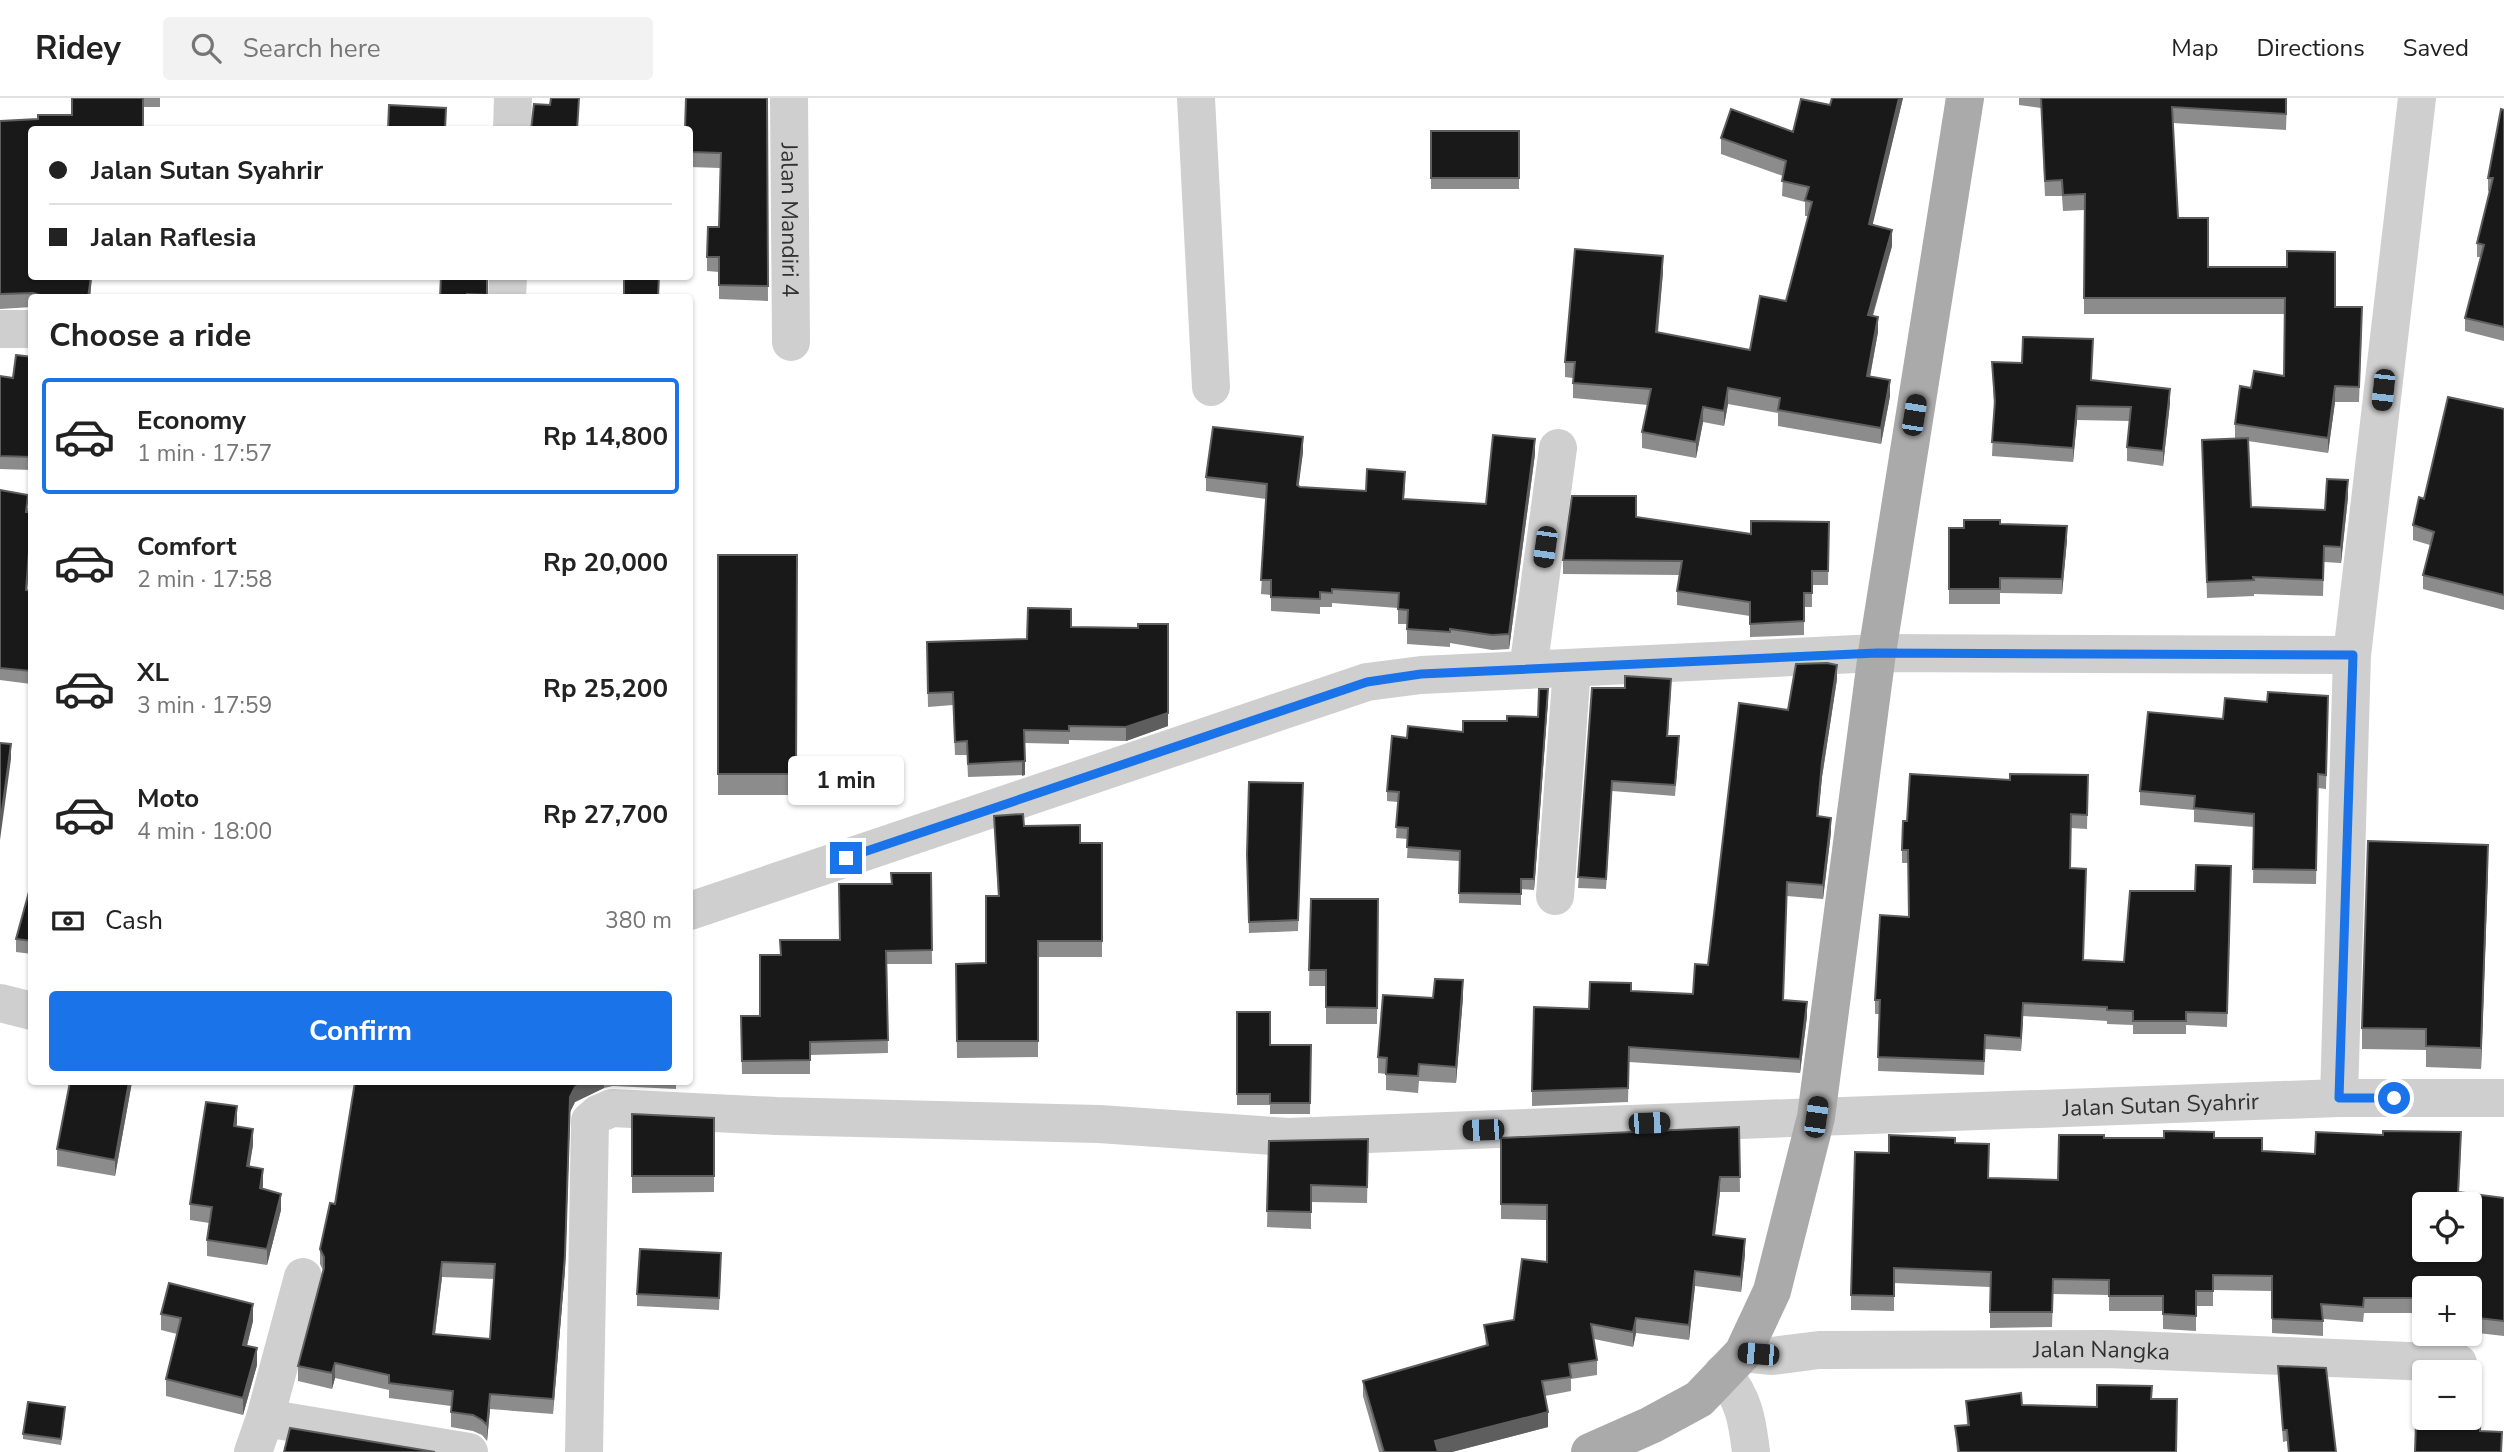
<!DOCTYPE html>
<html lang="en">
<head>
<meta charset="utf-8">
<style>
  :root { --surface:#fff; --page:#f2f2f2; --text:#222; --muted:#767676; --line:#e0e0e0; --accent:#1a73e8 }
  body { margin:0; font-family:"Nunito Sans",sans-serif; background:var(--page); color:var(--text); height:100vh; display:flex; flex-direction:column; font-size:26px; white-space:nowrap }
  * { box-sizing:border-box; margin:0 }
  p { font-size:23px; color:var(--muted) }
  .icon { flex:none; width:38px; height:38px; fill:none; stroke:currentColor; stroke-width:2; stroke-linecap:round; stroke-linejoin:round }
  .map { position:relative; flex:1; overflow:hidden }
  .panel { position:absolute; left:28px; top:196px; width:665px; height:791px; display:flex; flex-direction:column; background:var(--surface); border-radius:7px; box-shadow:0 2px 5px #0004 }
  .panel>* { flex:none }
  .guide { position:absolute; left:28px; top:28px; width:665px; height:154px; border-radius:7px; box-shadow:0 2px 5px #0004; display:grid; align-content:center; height:154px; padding:0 21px; background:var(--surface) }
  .buttons { position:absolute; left:2412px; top:1094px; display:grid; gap:14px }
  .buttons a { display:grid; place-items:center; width:70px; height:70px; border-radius:7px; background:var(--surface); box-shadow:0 2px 5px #0004; font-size:35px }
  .end { position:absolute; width:32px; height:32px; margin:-16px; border:9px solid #1a73e8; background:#fff; box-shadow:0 0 0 4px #fff }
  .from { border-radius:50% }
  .bubble { position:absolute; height:49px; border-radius:7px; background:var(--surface); box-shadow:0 2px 5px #0004; font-size:23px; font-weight:700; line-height:49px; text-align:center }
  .car { position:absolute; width:21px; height:42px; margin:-21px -10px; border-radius:9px; box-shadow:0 0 5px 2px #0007; background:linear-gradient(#222 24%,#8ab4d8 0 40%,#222 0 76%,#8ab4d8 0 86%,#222 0) }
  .guide b { display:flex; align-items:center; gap:24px; height:66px; font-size:26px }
  .guide b+b { border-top:2px solid var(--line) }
  .guide i { width:18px; height:18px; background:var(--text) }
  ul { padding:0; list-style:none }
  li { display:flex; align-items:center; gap:21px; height:116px; margin:0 14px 10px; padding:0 7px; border:4px solid transparent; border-radius:7px }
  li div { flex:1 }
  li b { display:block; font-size:26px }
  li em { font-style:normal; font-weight:700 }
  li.on { border-color:var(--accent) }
  li>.icon { width:63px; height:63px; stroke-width:1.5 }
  h2 { padding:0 21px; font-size:32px; line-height:84px }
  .pay { display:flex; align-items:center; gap:18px; height:77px; padding:0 21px; font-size:26px }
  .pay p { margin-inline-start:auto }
  .button { display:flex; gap:14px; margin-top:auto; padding:14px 21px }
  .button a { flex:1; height:80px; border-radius:7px; background:var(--accent); color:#fff; font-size:28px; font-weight:700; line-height:80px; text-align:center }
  header { display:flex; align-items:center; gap:42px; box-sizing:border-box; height:98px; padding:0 35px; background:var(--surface); border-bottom:2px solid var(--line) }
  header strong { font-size:33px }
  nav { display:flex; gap:38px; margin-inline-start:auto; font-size:24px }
  .search { width:490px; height:63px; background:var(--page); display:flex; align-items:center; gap:18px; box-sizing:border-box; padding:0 24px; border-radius:7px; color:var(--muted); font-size:26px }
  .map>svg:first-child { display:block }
</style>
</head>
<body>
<header>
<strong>Ridey</strong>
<div class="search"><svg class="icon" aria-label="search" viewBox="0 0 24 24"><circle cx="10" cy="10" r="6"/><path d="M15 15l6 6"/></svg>Search here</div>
<nav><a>Map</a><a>Directions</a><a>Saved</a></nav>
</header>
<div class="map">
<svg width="2504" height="1354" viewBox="0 0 2504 1354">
  <rect width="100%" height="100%" fill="#fff"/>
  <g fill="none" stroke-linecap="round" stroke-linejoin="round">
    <g stroke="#cfcfcf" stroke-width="38">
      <path id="s1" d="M789,0l2,244"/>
      <path d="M1196,0l15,289"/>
      <path d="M512,32l1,-32"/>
      <path d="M507,200l1,-22"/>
      <path d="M0,231h32"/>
      <path d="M1528,572l30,-222"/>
      <path d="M1555,798l17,-228"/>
      <path d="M690,813l677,-229 54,-7 456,-22 475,2"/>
      <path d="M0,905l32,8"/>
      <path d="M2339,1000l13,-443 65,-557"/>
      <path id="s2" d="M1743,1255l29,3 47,-6 289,-1 350,14"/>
      <path d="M1723,1275c21,27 24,46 28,79"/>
      <path d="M265,1320l204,34"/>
      <path d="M253,1354l12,-34 38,-141"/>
      <path d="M584,1354l6,-331 8,-7 14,-6 164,8 323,8 189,13 528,-20"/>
    </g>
    <path stroke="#cfcfcf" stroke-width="38" id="s3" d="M1816,1019l523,-19h165"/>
    <path stroke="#aaa" stroke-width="38" d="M1590,1354l61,-27 48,-26 44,-46 29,-62 44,-174 61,-464 88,-555"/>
  </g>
  <path fill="#8c8c8c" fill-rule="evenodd" d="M72,0h88v9h-17l-111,23 60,146 -2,22h-58v9l-32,2v-188l38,-2 34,-4z
    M767,0l1,203 -49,-2v-27l-12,-1v-14l12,-30 1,-59 -30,-1v-37z
    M1903,0l-31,127 20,21 -19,70 5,16 -8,45 20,19 -9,48 -103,-18v-13l-50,-9 -4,22 -21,-4 -7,36 -54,-10v-16l6,-27 -75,-7v-20l-8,-1v-15l98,-90 -5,61 92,17 36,-49 23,-85h-4v-14l-23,-6 1,-20 -62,-22v-16l72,-6 37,-27z
    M2019,0h268l-1,32 -113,-7 5,95 30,49 127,40 27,16 -3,79h-24l-7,51 -80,-12 3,66 74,3 23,-13 -7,66 -17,-1 -1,34 -69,-2v2l-47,2 -5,-158 33,-2v-14l16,-36 33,-12 1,-62h-201v-104l-21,1 -1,-15h-17l-4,-88 -22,-3z
    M2504,12v231l-39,-10v-13l16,-61h-4v-14l13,-51 -2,-1v-13z
    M1431,33h88v58h-88z
    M104,178h72l-1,3 -34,1z
    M487,178v22h-47z
    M32,259v113l-32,-1v-93l13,2z
    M1992,264l100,18 78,23 -7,63 -36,-5v-14l3,-26 -53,-1 -4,42 -81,-6 2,-49z
    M2504,311v201l-81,-21v-14l7,-30 -17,-5v-15l11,-26z
    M1303,354l-5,34 2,1 66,4 39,-4 -1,12 82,5 49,-50 -26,195 -17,1 -42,-7v4l-43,-3v-20h-9v-16l-66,-5v4h-12v7l-49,-3v-16l-10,-1 5,-95 -60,-8v-14z
    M0,392l28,18 -1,83h5l-1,93 -31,-4z
    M1636,419l115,17 78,-12 -1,63h-16v22h-8v28l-54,2v-21l-73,-11v-14l2,-16 -116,-1v-14z
    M2000,426l67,16 -5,54 -62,-1v11h-51v-76h15z
    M718,457h79l-1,240h-78z
    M1071,529l97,99 -42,15 -57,-1v4l-45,-1 1,32 -57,2 -1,-22h-12l-2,-50 -25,2 -1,-51 100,-17z
    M1837,581l-15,98 -4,39 13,16 -8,67 -36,-3 -4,104 24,16 -7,57 -171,-11 -1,40 -96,4v-15l57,-82 42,-18 62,3 15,-29 80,-255z
    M1592,590l79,2 -3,46 11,11 -4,49 -63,-5 -6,98 -28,-1z
    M2328,598l-2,93 -8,-1 -2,96 -63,-1 1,-56 -60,-5v-12l-54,-5v-14l83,-72 44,-17z
    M1548,601l-14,191 -13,-1v16l-62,-2 1,-42 -53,-3 1,-19 -12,-1 2,-36 -11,-1v-10l76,-59 44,-11 31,-4z
    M2088,677l-1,54 -16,-1v40l12,92 41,2 71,-71 36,-12 -4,148 -41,-2v9h-53v-9l-26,-1v-3l-84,-5 -2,35 -36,-2 -1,26 -106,-4 1,-57h-4v-14l34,-83 -1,-54h-6v-13l5,-29 103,-41z
    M1303,685l-5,148 -49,2 -2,-69z
    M994,718l86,27h22v114h-64v100l-81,1 -1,-94 30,-1 12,-67z
    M2488,769l-7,202 -55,-2v-17l-64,-1v-21z
    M931,775l1,91h-45l1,89 -78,2v19h-68l-1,-58h19l20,-61 60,-15 52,-56z
    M32,783v73l-16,-2v-13z
    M1311,801h67l-1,125h-51v-38h-17z
    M1463,899l-7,86 -37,-2 -1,12 -32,-3v-16l-8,-1v-16l55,-59z
    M1237,914l33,33h41l-1,69h-40v-9h-33z
    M70,984h62l-17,94 -58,-10v-17z
    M355,984h321v7l-63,-3 -9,2 -29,14 -5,10 -5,158 -12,144 -63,-5 -3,32 -5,-6 -9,-4 -22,-4v-21l-62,-8v-8l-54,-12 -3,11 -34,-8v-15l25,-96 -3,-6v-15l15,-45zM442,1179l52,2 -4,60 -55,-5z
    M632,1016l82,4v74l-82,1z
    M237,1025l-1,3 17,19 -4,21 14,19v4l18,21 -14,55 -60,-9v-16l2,-17 -19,-3v-16z
    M1739,1029l1,65h-20l-5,43 30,19 -4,38 -46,-6 -6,54 -53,-7 -3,14 -39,-8 3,21v15l-26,4v12l-26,5 3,31 -96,25h-73l-16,-56v-15l123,-35 -2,-21 30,-5 33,-58v-42l-46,-1v-81z
    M2104,1040h110l48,13 53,3 146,-7 -2,45 45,6v138l-35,-4v-44h-45v46h37v8l-41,-2v-27h-56l-1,9 -40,-3v17l-51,-3v-42l-59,-1v16h-17v25l-33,-2v-18h-54v-16l-56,-1 -1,33 -62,1v-41l-96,-4v28l-43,-1v-15l38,-142 66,-10 33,35 70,2z
    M1269,1043l99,15 -1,47 -56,-1v27l-44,-2z
    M721,1166l-2,46 -82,-4v-12z
    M161,1216l92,7 -6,25 10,19 -14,50 -77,-19v-17l11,-45 -16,-4z
    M2278,1268l58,86h-48l-1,-11 -4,1z
    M2152,1301l24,53h-219l-2,-26 12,-1 -1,-24 56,4 75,2z
    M65,1315l-4,32 -38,-6v-5z"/>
  <path fill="#5e5e5e" d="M1899,0h4l-34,142v-16z
    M1892,132v16l-24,85v-16z
    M1663,158v16l-7,76v-16z
    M91,178h1l-2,22h-2z
    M1878,219v15l-11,60v-16z
    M1890,282v16l-9,48v-16z
    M2335,288v16l-7,51v-15z
    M1728,290v16l-4,22v-15z
    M2170,291v14l-7,63v-15z
    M2077,308v14l-4,42v-14z
    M1703,309v15l-7,36v-16z
    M1303,339v15l-6,47v-14z
    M1535,341v15l-26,195v-15z
    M2348,382v17l-7,66v-16z
    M32,422v13l-6,70v-13z
    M2067,428v14l-5,54v-15z
    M1168,526v102l-42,15v-14z
    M1837,567v14l-15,98 -5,54v-15l5,-54z
    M1548,591v10l-14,191v-11z
    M11,646v15l-11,81v-15z
    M1025,663v14l-3,1v-14z
    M1831,720v14l-8,67v-14z
    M2488,747v22l-7,202v-21z
    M1463,882v17l-7,86v-16z
    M1807,904v14l-7,57v-14z
    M2023,905v13l-2,35v-13z
    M129,984h3l-17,94v-16z
    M586,984h18v6l-29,14 -5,10 -5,158 -12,144 17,-317 5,-10z
    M237,1008v17l-3,19v-16z
    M253,1031v16l-6,37v-16z
    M263,1071v16l-3,20v-17z
    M1720,1079v15l-7,58v-15z
    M281,1096v16l-14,55v-16z
    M1745,1141v15l-4,38v-15z
    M442,1164v15l-9,72v-15z
    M1695,1173v15l-6,54v-15z
    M253,1206v17l-10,40v-16z
    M1636,1220v15l-3,14v-15z
    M257,1250v17l-14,50v-17z
    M335,1265v15l-3,11v-16z
    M490,1296v15l-3,32v-16z
    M1548,1314v15l-96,25h-17v-11z"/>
  <path fill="#191919" stroke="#5e5e5e" stroke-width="2" fill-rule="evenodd" d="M72,0h71v32h-111v146h59l-3,22h-43l-2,-2 -10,-3 -33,1v-173l38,-2v-4h34z
    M551,0h28l-2,32h-46l3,-26 16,1z
    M686,0h81l1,188 -49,-1v-28h-12l1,-30h11l2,-74 -31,-1v-22h-5z
    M1832,0h67l-30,126 23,6 -24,85 10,2 -11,59 23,4 -9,48 -103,-18 2,-12 -52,-10 -4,23 -21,-4 -7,35 -54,-10 9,-43 -78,-6 2,-21h-10l10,-113 88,7 -7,76 94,18 10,-54 26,5 26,-99 -7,-2 4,-13 -27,-6 4,-20 -65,-23 10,-29 62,23 8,-33 29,6z
    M2041,0h245v16l-114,-7 6,111h30v49h79v-16l48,1v55h27l-3,80 -24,-1 -7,52 -93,-14 5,-38 11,2 3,-17 30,5 1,-78h-201l1,-104 -22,1 -1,-15 -17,1z
    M389,7l57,3 -1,22h-57z
    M2501,11l3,1v217l-39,-9 19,-73 -7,-2 16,-65h-5z
    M1431,33h88v47h-88z
    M441,178h46v19l-20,-1v4h-27z
    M624,178h35l-1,21h-34z
    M2023,239l70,2 -2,41 79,9 -7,62 -36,-4 4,-40 -54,-1 -4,42 -81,-6 3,-41 -3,-39 30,1z
    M16,257l16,2v100l-32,-1v-80l13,2z
    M2448,299l56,12v186l-81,-20 11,-43 -21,-7 6,-28 5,2z
    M1213,329l90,10 -6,48 3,2 66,4 1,-22 38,3 -2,27 83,5 7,-69 42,4 -26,195 -17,1 -42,-6v3l-43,-3 1,-19 -10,-1 1,-16 -67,-4v4l-12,-1v7l-49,-2v-17h-10l6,-96 -61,-7z
    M2248,340l3,69 74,3 2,-31 21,1 -7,67 -17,-1 -1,34 -70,-3 1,3 -47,2 -5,-142z
    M0,392l28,5 -2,17h6l-6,78 6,1 -1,80 -31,-3z
    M1572,398h64v21l115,17v-13l78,1 -1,49h-16v22h-8v28l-54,3v-22l-73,-11 5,-30 -119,-1z
    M1964,422h36v4l67,2 -5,53 -62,-1v11h-51v-61h15z
    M718,457h79l-1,219h-78z
    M1028,510l43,1v18l67,1v-4h30v89l-42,14 -57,-1v5l-45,-1 1,31 -57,3 -1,-23 -12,1 -2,-50 -25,1 -1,-51 100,-3z
    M1827,565l10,2 -15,97 -5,54 14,2 -8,67 -36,-3 -4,118 24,2 -7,57 -171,-12 -1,41 -96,3 2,-84 55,2 1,-27 41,1v8l62,3 2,-30 13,1 31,-262 49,7 8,-46z
    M1625,578l46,3 -4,57h12l-4,49 -63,-4 -6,98 -28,-2 14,-189h33z
    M1539,591h9l-14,190h-13v15l-62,-1 1,-42 -53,-4 1,-19 -12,-1 3,-35 -12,-1 5,-55 15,2 1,-12 55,6v-11h44v-5l31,1z
    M2268,594l60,4 -2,79 -8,-1 -2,96 -63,-1 1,-55 -60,-6 1,-12 -55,-5 8,-79 75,7 2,-21 42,4z
    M0,645l11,1 -11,81z
    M1910,676l100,6v-6l78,1 -1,40 -16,-1 -1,54 16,1 -3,91 41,2 6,-71h65l1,-26 35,1 -4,147 -41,-1v9h-53v-10l-26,-1v-3l-84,-4 -2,35 -36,-3 -1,26 -106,-4 2,-57h-5l5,-85 29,2 -1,-67h-6l1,-29h4z
    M1249,684l54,1 -5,137 -49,2 -2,-68z
    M1023,716l1,12 56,-1v18h22v98h-64v100h-81l-1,-77 30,-1v-67h13l-5,-80z
    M2368,743l120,4 -7,203 -55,-2v-17l-64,-1z
    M891,775h40l1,77 -46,1 2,89 -78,2v18l-68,1 -1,-45h19v-61h21l-1,-15h60l-1,-56h53z
    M32,783v60l-16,-2z
    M1311,801h67l-1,109 -51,-1v-37h-17z
    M1435,881l28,1 -7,87 -37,-3 -1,12 -32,-2 1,-16 -9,-1 5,-62 50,3z
    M1237,914h33v33h41l-1,58h-40v-9h-33z
    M70,984h59l-14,78 -58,-11z
    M355,984h231l-11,5 -5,10 -5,158 -12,144 -63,-5 -3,31 -5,-5 -9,-5 -22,-3 2,-21 -64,-8v-8l-54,-12 -3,10 -34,-7 26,-98v-11l-4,-8 10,-46 5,1zM442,1164l53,2 -5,75 -57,-5z
    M206,1004l31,4 -3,20 19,3 -6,37 16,3 -3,19 21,6 -14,55 -60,-9 5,-33 -22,-3z
    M632,1016l82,4v58h-82z
    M1739,1029l1,50h-20l-7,58 32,4 -4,38 -46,-6 -6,54 -53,-7 -3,14 -42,-8 6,36 -28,4 2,13 -29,4 6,31 -113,29 3,11h-54l-21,-71 125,-36 -4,-20 30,-5 8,-61 25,3v-57l-46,-1v-66z
    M2164,1033l50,1v6h48v13l53,3 1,-22 67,3v-4l78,1 -3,60 46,6v123l-35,-4v-29h-45v37h-4l1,-27h-57l-1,9 -42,-3 2,17 -49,-2 -2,-1v-42l-59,-1v16h-17v25l-33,-2v-18h-54v-16l-56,-1 -1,33h-62l1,-40 -97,-4v28l-43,-1 4,-143 34,1v-18l66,3v5l34,1 -1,34 70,2 1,-45h45v3h60zM2424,1106h45v46h-45z
    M1368,1041l-1,48 -56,-2v27l-44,-1 2,-70z
    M640,1151l81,4 -2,45 -82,-4z
    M169,1185l84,21 -10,41 14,3 -14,50 -77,-19 15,-61 -20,-4z
    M2278,1268l48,2 10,84h-47l-2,-22h-4z
    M2097,1287l55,1 -1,13h26l-1,53h-217l-4,-26 14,-1 -3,-24 55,-8 1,12 75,2z
    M2417,1296h7v24h45v-23l12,1 -1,35 22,1 -1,20h-86z
    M28,1304l37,5 -4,32 -38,-5z
    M290,1330l145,24h-151z"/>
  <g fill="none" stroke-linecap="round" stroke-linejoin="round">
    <path stroke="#1a73e8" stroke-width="9" d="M846,760l521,-176 54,-8 456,-21 476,2 -14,443h55"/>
  </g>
  <g text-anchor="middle" stroke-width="7" stroke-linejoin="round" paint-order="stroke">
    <g font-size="23" fill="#323232" stroke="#fff">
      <text dy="8" stroke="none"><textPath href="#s1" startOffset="122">Jalan Mandiri 4</textPath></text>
      <text dy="8" stroke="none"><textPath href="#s3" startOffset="345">Jalan Sutan Syahrir</textPath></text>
      <text dy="8" stroke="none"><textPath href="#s2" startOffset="359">Jalan Nangka</textPath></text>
    </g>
  </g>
</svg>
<div class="buttons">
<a><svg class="icon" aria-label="locate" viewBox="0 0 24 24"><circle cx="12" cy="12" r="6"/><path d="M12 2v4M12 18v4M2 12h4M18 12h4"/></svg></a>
<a>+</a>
<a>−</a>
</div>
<i class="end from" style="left:2394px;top:1000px"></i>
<i class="end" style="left:846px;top:760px"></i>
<div class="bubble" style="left:788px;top:658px;width:116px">1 min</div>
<i class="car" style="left:2383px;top:292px;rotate:186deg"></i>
<i class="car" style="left:1914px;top:317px;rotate:9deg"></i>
<i class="car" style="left:1545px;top:449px;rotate:188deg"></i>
<i class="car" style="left:1816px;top:1019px;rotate:8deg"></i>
<i class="car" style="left:1649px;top:1025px;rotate:88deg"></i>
<i class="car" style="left:1483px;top:1032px;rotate:268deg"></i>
<i class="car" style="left:1758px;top:1256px;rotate:275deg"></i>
<div class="guide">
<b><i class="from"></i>Jalan Sutan Syahrir</b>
<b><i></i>Jalan Raflesia</b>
</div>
<section class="panel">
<h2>Choose a ride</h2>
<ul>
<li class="on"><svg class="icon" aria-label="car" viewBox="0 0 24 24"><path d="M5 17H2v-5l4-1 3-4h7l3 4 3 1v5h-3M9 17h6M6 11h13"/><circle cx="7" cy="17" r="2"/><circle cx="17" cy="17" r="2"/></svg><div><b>Economy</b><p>1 min · 17:57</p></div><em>Rp 14,800</em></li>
<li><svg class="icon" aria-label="car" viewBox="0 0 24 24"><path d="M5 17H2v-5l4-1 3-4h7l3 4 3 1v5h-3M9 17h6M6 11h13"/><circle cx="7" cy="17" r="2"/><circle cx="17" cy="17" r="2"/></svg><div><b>Comfort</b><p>2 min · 17:58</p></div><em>Rp 20,000</em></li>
<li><svg class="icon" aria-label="car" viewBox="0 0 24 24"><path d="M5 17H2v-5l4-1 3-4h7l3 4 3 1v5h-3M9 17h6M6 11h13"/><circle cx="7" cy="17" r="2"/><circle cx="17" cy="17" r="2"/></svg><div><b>XL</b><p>3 min · 17:59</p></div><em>Rp 25,200</em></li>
<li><svg class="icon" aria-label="car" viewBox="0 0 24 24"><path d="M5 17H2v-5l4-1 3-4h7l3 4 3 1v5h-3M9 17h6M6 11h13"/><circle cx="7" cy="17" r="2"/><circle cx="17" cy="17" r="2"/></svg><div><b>Moto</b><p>4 min · 18:00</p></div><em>Rp 27,700</em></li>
</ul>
<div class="pay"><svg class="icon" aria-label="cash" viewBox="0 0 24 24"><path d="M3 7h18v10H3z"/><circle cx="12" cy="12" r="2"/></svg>Cash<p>380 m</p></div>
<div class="button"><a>Confirm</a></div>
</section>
</div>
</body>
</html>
